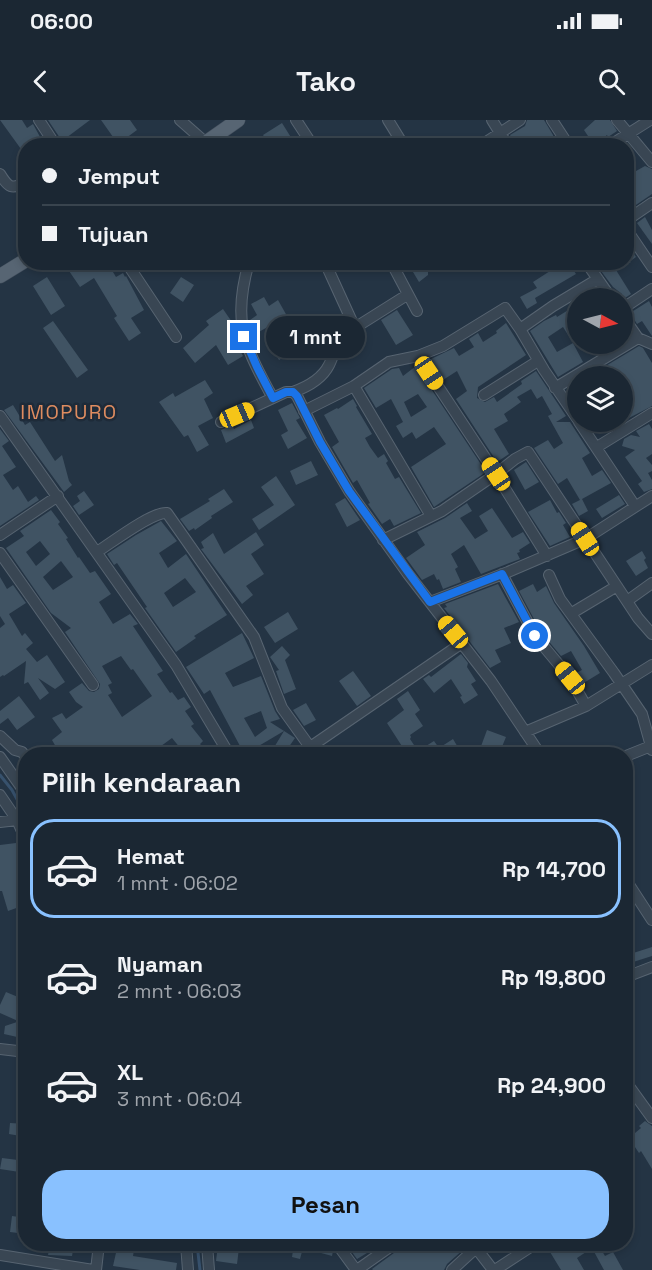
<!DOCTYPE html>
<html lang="id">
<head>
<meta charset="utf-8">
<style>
  :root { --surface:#1b2733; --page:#28333f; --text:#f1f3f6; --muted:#a0a5ac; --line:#39444e; --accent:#89c1ff }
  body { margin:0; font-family:"Space Grotesk",sans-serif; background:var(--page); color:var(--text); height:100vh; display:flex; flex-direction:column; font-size:22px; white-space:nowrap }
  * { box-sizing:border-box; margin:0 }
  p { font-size:20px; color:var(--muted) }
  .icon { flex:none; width:33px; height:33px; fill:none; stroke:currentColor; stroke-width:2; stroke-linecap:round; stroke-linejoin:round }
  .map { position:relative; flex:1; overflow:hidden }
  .drawer { position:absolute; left:18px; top:627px; width:615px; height:504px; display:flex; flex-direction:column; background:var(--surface); border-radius:24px; box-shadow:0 3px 9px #0003,0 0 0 2px var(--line) }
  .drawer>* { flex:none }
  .banner { position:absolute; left:18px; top:18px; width:616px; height:132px; border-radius:24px; box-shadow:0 3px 9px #0003,0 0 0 2px var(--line); display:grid; align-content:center; height:132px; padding:0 24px; background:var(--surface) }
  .needle { width:39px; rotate:97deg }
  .buttons { position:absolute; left:567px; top:168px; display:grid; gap:12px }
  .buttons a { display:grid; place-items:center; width:66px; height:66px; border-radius:50%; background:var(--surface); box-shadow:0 3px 9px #0003,0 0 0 2px var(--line); font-size:30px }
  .end { position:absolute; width:27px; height:27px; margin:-14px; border:8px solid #1a73e8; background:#fff; box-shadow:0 0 0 3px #fff }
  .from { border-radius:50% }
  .bubble { position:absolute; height:42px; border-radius:21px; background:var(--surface); box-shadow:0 3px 9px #0003,0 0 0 2px var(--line); font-size:20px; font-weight:700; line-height:42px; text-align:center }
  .car { position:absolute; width:18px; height:36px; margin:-18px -9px; border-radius:8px; box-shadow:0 0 4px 2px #0007; background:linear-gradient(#f5c518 24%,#345 0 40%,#f5c518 0 76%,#345 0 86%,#f5c518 0) }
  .banner b { display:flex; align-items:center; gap:21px; height:57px; font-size:22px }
  .banner b+b { border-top:2px solid var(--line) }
  .banner i { width:15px; height:15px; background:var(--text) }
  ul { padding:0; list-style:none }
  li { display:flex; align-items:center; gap:18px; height:99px; margin:0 12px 9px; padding:0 12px; border:3px solid transparent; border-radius:24px }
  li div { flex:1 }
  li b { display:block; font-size:22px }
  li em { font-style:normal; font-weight:700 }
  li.active { border-color:var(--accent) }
  li>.icon { width:54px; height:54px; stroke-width:1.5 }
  h2 { padding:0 24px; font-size:27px; line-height:72px }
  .action { display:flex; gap:12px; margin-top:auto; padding:12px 24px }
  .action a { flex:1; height:69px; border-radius:24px; background:var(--accent); color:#111; font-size:24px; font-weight:700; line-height:69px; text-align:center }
  .status { display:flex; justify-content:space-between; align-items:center; height:42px; padding:0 30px; background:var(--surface); direction:ltr }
  .status svg { height:16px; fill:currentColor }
  header { display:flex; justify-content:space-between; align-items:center; height:78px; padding:0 24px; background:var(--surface); font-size:27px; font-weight:700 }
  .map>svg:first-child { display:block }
</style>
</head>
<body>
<div class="status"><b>06:00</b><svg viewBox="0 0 49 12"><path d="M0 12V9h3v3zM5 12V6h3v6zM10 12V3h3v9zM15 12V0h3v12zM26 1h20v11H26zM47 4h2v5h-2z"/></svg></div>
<header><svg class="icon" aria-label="back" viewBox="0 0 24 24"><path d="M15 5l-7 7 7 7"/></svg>Tako<svg class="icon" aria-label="search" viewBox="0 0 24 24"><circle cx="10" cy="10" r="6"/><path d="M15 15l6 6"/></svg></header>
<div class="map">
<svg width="652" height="1150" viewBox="0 0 652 1150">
  <rect width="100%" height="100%" fill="#243444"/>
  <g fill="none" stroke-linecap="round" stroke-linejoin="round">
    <path stroke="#37516c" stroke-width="3" d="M0,655l12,15 13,24
      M197,1124l3,26"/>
  </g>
  <path fill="#405363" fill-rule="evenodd" d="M0,0h22l5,8 6,-4 12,22h-19v10z
    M48,0h42l-28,21z
    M101,0h29l7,10 -19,14z
    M527,0h17l9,15 2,11h-40l-5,-11 15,-9z
    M595,0h15l7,11 -9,6 -1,-2 -13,10 -10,-15z
    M282,3l10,16 -11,7h-11l-7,-11z
    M645,46l7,3v25l-19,13 -6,-9v-22z
    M645,97l7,13v14l-15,-21z
    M627,123l9,14 -7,5h2l-15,8 15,24 -9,6v-6l-9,-7 -15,-20 5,-5h24z
    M75,142h4l2,4 6,-4h20l9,15 7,-4 2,4 1,-1 18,34 -13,8 10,15 -12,8 -15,-23 3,-2 -23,-38 -14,9 -13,-19z
    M407,142h12l9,5v8l-9,7z
    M564,142h4l8,12 -41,24 2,5 -10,6 -7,-12 17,-9 -4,-6z
    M47,157l18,29 -14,9 -18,-29z
    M181,157l13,8 -11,17 -13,-9z
    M264,177l5,9 9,-6 9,16 -30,17 -7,-13 7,-5 -6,-11z
    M649,181l3,6v29l-10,-15 -5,3 -7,-11z
    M223,189l11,16 -5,4 14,27 -15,9 -12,-20 -21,18 -12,-15 26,-23 -3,-4z
    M570,189l8,11v14l-8,4 -7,-11 -15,10 9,15 16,-9 10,19 -25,15 -28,-46 14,-10 12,-6 1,2z
    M397,190l16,25 -17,10 -15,-25z
    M53,201l35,49 -11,8 -34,-50z
    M506,203l20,32 -48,32 -1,11 8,4 9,-5 3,5 25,-18 -1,-3 15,-10 30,45 -10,6h14l20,31 -8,5 10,18 10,-6 9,13 -29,16 6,12 -9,5 -7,-12 8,-4 -13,-22 -9,6 -24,-36 14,-8 6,9 9,-6 -15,-27 4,-2 -10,-18 -5,3 -6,-10 -14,8 4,5 -17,12 4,7 -14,8 15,25 -12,8 -41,-63 11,-8 -10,-20 -14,9 -14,-20 25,-12 5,8 15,-9 -5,-8 9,-6 5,9 14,-9 -1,-2z
    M296,209l9,15 -26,16 -9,-15z
    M639,226l4,2 9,15v43l-23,12 -7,-11v-31h-33z
    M416,246l70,106 -52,35 -23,-40 35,-23 -12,-17 -18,12 -4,-7 -9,6 -7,-12 7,-4 -12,-23 -15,9 -12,-20 28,-19 7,-1 4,8zM418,274l9,13 -16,10 -7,-15z
    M205,260l8,13 -9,6 9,19 -15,8 11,19 -12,7 -9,-17 -4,2 -25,-35 14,-9 2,4z
    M353,279l4,7 -1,1 16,27 -7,4 5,9 8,11 6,-4 4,7 -2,2 9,16 4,-2 22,36 -27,13 -4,-7 -8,5 -14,-20 2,-1 -13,-23 -4,3 -21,-36 7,-5 -15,-27 13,-7 1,1z
    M292,283l8,15 -4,2 11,18 -19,11 -7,-14 7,-4 -10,-21z
    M13,285l12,20 5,-3 25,39 7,-6 7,26 3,4 -8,7 -60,-82z
    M251,300l3,8 -28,15 -5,-13 11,-5 2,4z
    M649,304l3,5v25l-6,4 6,7v6l-4,2 4,7v9l-8,3 -6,-8 4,-3 -17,-24 10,-7 -13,-4 2,-7 7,-4 9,2 -4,-6z
    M0,309l9,12 -7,5 14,21 -13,8 10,15 5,-4 10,16 8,-6 3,4 -39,26z
    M311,341l7,14 -22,10 -6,-14z
    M526,342l13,20 -14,8 -11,-20z
    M276,356l19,29 -36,25 -7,-11 22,-14 -13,-18z
    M224,369l9,13 -22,14 1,2 -17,12 -1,-2 -5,3 -9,-12 30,-18 -2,-2z
    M84,371l10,14 -15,10 -6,-9 7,-5 -3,-5z
    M619,375l6,9 -23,14 -6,-9z
    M345,378l15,22 -13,7 -12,-23z
    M550,380l7,13 2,-1 7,11 -3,2 7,12 -20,9 -22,-34z
    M467,383l5,8 -12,7 15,21 13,-8 -9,-15 13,-8 20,30 11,-6 7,11 -11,7 1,2 -3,1 3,6 -39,15 -17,-29 -13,9 7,13 -3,2 6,13 -18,7 -4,-10 -2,1 -3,-6 -12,6 -16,-22 19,-13 -8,-13 28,-14z
    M51,390l9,12 -2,2 10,14 -2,1 12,19 1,-1 11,16 5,-2 16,23 -12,8 14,22 17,-10 8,10 -5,2 30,45 -6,3 13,19 2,-1 6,8 6,-3 7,10 -6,4 9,13 -3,2 12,15 -3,3 9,10h-24l-13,-16 -15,11 3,5h-97l-4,-9 -3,2 -4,-7 10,-8 -10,-14 10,-5 4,6 17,-12 -7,-5 -7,-10 13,-9 7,8 5,1 5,-3 1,-5 -35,-52 6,-4 -20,-15 -45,-65 18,-12 -4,-5zM40,421l10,13 -14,12 -10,-14zM61,441l12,16 -20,13 -10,-13zM121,536l10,14 2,-1 19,27 -30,21 -14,-22 4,-2 -4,-8 4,-2 -10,-17z
    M161,401l16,20 -18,12 9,15 18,-14 41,61 -33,21 2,2 -20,14 -31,-44 2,-1 -30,-44 -3,2 -7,-11 29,-19zM185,458l11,14 -23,15 -9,-14z
    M256,412l8,13 -13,9 13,20 -18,12 7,9 -11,9 -41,-55 3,-1 -3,-6 12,-9 11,21z
    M642,431l4,7 -2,2 4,8 -12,8 -10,-15z
    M0,457l7,12 6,-4 13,18 -17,11 13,22 3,-3 8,10 -7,6 11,13 10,-7 18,27 -10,7 -17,-11 11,15 -9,7 -12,-18 -4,2 2,-23 -22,15 -1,-1 -3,2v-49l5,-4 -5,-8z
    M498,464l21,38 -15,6 7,15 -16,7 6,12 -11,6 -46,-60 3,-1 -2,-3z
    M533,464l4,8 9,-6 8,17 30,43 16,27 -18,11 -6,-11 6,-3 -11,-19 -10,5 -20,-24 -22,-41z
    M288,492l10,17 -23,14 -11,-16z
    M242,513l12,25 -29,15 8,14 28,-11 14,35 5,8 -10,3 25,16 -11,16h-14l14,-23 -39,23h-3l-4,-7 2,-1 -30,-56 -6,4 -18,-27zM261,591l6,17 -12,9 -11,-19z
    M282,526l8,9 -5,5 11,29 -12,5 -8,-23 3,-1 -9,-13z
    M461,534l7,9 -1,4 9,14 -5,3 7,11 -14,9 -4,-7 2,-1 -11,-17 -17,14 -11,-14 6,-4 2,2z
    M353,551l18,25 -14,10 -18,-25z
    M408,571l12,19 -5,4 8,12 -13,9 1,2 -1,2 8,12 16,-10 5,7 14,-9 9,15h-55l-20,-31 17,-13 -7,-11z
    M19,576l16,21 -18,13 -9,-12 -8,6v-13z
    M306,583l10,17 -12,6 -11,-16z
    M487,610l19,7 -7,17 -19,-5z
    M16,723l10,25v21l-9,1 5,16 -14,5 -6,-20h-2v-46z
    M652,827v9l-22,7 -3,-8z
    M6,872l12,5 -1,7 4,3 -3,14 -18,-8v-8z
    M26,899v20l-22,-5 1,-8z
    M645,1001l7,5v43l-11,-18 -2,2 -10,-15 12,-10 -2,-2z
    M10,1003l16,1v13l-17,-3z
    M2,1038l24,3v12l-26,-4z
    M12,1096l14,2v16l-16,-2z
    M50,1124h24l-2,12 -24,-1z
    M118,1124h17l-2,12 44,7 -1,7h-36l-27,-4z
    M294,1124h24l12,2 3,5 -1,5 -29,-8 -3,11 -8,-2z
    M346,1124h29l2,3 -20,12z
    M403,1124l4,6 8,-6h45l4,5 -17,15 -3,6h-71l-1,-1 26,-19z
    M550,1124h49h-1l7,12 8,-4 10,18h-19l-12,-22 -15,10 7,12h-23l-11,-18 4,-2z
    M218,1125l21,3 -2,16 -21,-3z"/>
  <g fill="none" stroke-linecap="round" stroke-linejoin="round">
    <g stroke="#576471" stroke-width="12">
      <path id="minor" d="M39,0l17,26
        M180,0l25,22
        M296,0l17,26
        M388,0l16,26
        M492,0l16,26
        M552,0l17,26
        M617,0l35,42
        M480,26l40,-26
        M609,26l41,-26
        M0,54c8,13 12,17 26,7
        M627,100l25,-17
        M627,110l25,37
        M126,142l50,75
        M249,142c-16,56 -7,79 20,129l4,7 13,-6h7l4,4 23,46 29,49 59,83 83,107 49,73
        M333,142l-5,7 27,59
        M391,142l26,49
        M586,142l25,36
        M622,189l30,-20
        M622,195l16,23 14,6
        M520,209l33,-23 45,-27
        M418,236l78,118 51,82
        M354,266l77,130
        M555,268l83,-50
        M293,272c14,-5 29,-13 36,-27 5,-10 7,-21 16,-31l62,-39
        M484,275l54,-34
        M304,291l50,-25 35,-24 29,-6 25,-10 62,-38 15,21 24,41 34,50
        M0,296l176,249 53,89
        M221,302l52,-24
        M579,302l56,84
        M597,327l55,-34
        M0,415l58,-39
        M383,420l59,-29 54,-37 19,-15 13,-7 110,166 14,16
        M97,432c14,-9 56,-41 70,-39l87,124 28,71 28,39
        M0,433l93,132
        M502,454l33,62 35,42 16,28
        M549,455l11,24 54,74 28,41 10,36
        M627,481l25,-18
        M430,482l78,-30 77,-33 67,-43
        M572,493l45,-27
        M525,612l61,-26 66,-41
        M0,616l15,14 7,2 4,5
        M300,634l162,-111
        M626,636l25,-10
        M0,637l26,37
        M0,675l17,25 9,20
        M0,702l17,-2 9,-4
        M626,760l26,40
        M626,857l26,-10
        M0,929l26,3
        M626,962l26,36
        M186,1124l2,26
        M207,1124l2,26
        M337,1124l19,26
        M473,1124l20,26
        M0,1135l93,15
        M96,1150l3,-26
        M357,1150l37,-26
        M452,1150l24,-22
        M495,1150l40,-26"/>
    </g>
    <g stroke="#434f5d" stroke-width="15">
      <path id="major" d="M201,26l37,-26
        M0,156l26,-16"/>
    </g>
    <use href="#minor" stroke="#394653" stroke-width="10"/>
    <use href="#major" stroke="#576573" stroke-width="14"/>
  </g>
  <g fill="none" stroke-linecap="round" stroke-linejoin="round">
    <path stroke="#1a73e8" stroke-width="8" d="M244,217l13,30 16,31 13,-6h7l4,4 23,46 29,49 81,111 72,-28 33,62"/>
  </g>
  <g text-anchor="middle" stroke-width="5" stroke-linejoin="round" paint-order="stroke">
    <g font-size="20" letter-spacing="1.5" fill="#de8c60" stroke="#1e2b39">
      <text x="69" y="299">IMOPURO</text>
    </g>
  </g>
</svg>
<div class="buttons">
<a><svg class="needle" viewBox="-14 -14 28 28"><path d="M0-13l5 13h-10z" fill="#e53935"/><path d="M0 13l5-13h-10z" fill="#a0a5ac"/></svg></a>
<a><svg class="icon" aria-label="layers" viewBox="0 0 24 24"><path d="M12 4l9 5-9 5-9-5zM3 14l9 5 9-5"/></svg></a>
</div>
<i class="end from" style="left:535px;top:516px"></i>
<i class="end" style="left:244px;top:217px"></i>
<div class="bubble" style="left:266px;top:196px;width:99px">1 mnt</div>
<i class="car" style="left:429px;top:253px;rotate:146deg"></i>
<i class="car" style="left:237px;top:295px;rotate:67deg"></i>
<i class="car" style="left:496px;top:354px;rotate:326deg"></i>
<i class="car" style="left:585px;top:419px;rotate:327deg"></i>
<i class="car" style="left:453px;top:512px;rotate:320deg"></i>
<i class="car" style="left:570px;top:558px;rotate:321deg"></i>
<div class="banner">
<b><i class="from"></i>Jemput</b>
<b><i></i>Tujuan</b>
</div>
<section class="drawer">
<h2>Pilih kendaraan</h2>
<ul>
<li class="active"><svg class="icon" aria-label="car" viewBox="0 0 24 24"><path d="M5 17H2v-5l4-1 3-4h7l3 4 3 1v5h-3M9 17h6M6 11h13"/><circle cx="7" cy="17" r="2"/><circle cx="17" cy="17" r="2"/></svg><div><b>Hemat</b><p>1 mnt · 06:02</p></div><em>Rp 14,700</em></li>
<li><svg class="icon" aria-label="car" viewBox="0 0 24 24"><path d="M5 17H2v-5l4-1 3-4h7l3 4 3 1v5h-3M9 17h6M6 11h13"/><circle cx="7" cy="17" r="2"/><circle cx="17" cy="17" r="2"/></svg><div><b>Nyaman</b><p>2 mnt · 06:03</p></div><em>Rp 19,800</em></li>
<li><svg class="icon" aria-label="car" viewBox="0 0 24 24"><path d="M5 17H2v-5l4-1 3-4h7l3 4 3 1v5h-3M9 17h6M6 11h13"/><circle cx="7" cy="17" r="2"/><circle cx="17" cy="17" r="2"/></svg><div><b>XL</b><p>3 mnt · 06:04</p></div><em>Rp 24,900</em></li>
</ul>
<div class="action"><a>Pesan</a></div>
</section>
</div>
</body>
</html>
